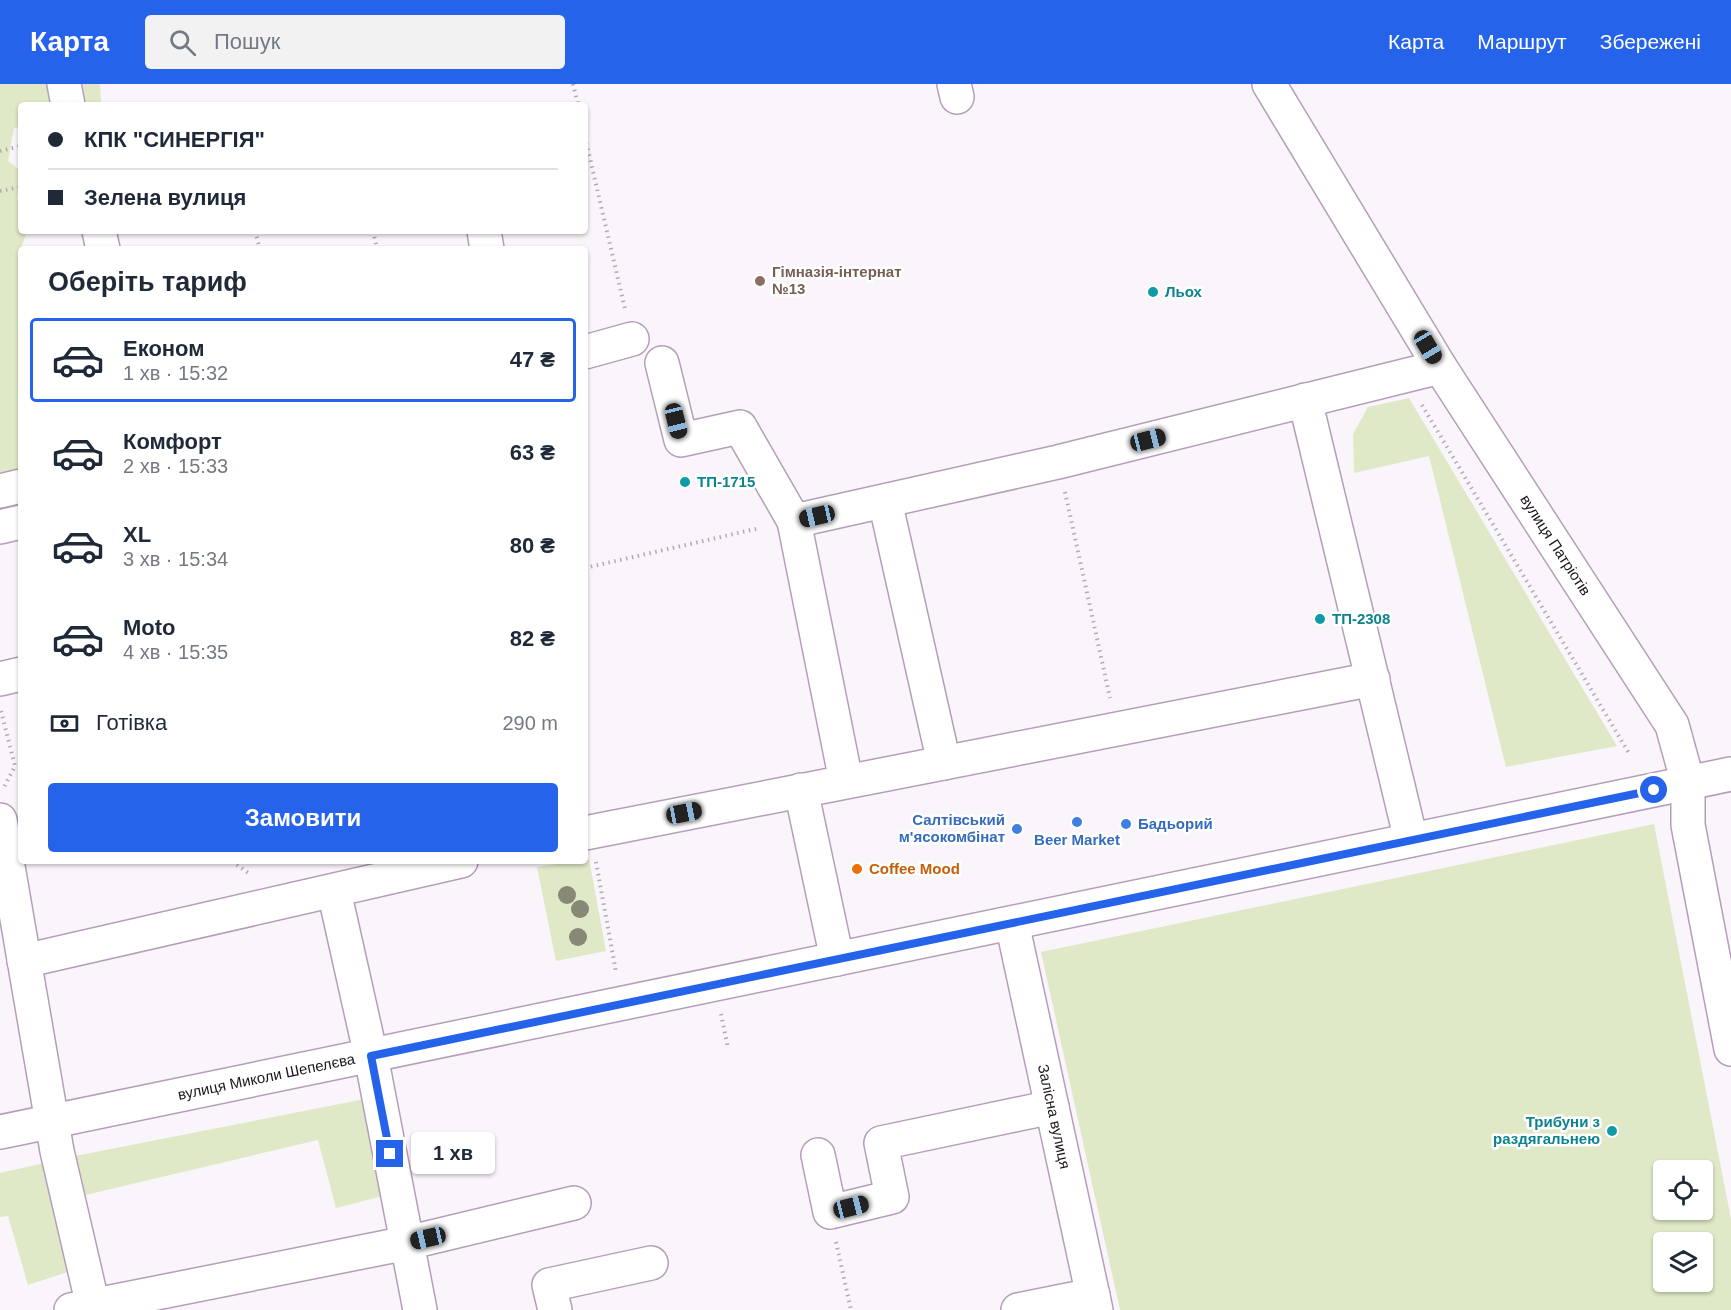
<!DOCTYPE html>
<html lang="uk">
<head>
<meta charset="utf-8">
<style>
  :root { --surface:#fff; --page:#f2f2f3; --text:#1f2937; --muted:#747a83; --line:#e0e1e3; --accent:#2563eb }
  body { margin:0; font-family:Helvetica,sans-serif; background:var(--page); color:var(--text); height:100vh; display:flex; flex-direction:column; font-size:22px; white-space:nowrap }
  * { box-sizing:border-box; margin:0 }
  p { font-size:20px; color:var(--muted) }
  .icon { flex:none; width:33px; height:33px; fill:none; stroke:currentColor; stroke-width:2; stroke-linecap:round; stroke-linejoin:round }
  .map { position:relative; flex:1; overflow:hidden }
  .side { position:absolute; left:18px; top:162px; width:570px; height:618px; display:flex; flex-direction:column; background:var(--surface); border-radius:6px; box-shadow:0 2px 4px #0004 }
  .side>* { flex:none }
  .guide { position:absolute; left:18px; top:18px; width:570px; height:132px; border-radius:6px; box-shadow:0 2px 4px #0004; display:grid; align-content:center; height:132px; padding:0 30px; background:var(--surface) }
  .controls { position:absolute; left:1653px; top:1076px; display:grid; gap:12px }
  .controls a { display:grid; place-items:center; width:60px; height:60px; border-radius:6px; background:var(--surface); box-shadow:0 2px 4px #0004; font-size:30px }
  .end { position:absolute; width:27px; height:27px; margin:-14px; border:8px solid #2563eb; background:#fff; box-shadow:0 0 0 3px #fff }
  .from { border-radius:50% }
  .bubble { position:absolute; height:42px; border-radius:6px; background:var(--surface); box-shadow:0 2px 4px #0004; font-size:20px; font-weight:600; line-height:42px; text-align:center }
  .car { position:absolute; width:18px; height:36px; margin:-18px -9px; border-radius:8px; box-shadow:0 0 4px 2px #0007; background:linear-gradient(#222 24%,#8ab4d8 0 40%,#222 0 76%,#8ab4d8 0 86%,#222 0) }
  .guide b { display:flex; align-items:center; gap:21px; height:57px; font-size:22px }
  .guide b+b { border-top:2px solid var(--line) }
  .guide i { width:15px; height:15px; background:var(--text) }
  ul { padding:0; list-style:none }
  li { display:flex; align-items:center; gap:18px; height:84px; margin:0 12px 9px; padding:0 18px; border:3px solid transparent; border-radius:6px }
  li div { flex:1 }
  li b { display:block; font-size:22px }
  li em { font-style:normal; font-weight:600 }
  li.active { border-color:var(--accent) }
  li>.icon { width:54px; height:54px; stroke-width:1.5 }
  h2 { padding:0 30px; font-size:27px; line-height:72px }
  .pay { display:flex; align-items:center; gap:15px; height:66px; padding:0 30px; font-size:22px }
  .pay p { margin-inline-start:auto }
  .button { display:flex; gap:12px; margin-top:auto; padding:12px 30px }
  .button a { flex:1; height:69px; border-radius:6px; background:var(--accent); color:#fff; font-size:24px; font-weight:600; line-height:69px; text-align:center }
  header { display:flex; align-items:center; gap:36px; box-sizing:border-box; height:84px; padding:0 30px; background:var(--accent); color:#fff }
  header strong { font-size:28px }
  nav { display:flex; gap:33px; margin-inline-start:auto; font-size:21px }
  .search { width:420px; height:54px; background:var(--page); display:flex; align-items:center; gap:15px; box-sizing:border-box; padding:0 21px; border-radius:6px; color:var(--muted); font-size:22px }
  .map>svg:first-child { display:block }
</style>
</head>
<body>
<header>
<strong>Карта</strong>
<div class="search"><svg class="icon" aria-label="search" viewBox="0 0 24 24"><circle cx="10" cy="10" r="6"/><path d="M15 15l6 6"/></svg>Пошук</div>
<nav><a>Карта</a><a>Маршрут</a><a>Збережені</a></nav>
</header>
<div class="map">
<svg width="1731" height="1226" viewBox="0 0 1731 1226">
  <rect width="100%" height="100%" fill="#faf5fb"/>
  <path fill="#dfe9c7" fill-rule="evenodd" d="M0,0h100l1,18 -4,3h-76v22l-7,1 -6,33 13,10v16l-4,12 4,5v27h6l-6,18v287l-21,3z
    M1409,314l208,348 -111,21 -77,-311 -75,17 -1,-39 15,-27z
    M1654,740l77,395v91h-611l-79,-358zM1664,1086h38v39h-38zM1664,1158h38v39h-38z
    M589,775l17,92 -50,10 -19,-94z
    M365,1015l18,97 -47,12 -18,-68 -237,56 -6,-40z
    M49,1078l25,108 -46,15 -20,-69 -8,1v-44z"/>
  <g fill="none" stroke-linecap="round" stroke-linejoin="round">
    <g stroke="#b69dba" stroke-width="36">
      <g id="minor">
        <path d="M64,0l4,21"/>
        <path d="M954,0l3,13"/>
        <path id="s1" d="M1269,0l171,283 232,358 16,58v42l43,224"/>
        <path d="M99,147l4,18"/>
        <path d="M484,147l3,18"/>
        <path d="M585,268l47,-13"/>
        <path d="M662,279l19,77 59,-13 54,94 52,260"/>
        <path d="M1305,316l106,440"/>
        <path d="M0,407l21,-5"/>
        <path d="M885,417l59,262"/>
        <path d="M794,437l264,-59 382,-95"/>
        <path d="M0,443l21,-5"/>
        <path d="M0,595l21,-5"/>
        <path d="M801,706l36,169"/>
        <path d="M0,736l57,331 36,155"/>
        <path d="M585,749l788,-154"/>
        <path d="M334,807l37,165 49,254"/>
        <path id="s2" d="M1012,839l84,387"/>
        <path d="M24,877l437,-100"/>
        <path id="s3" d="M0,1048l1731,-358"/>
        <path d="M818,1071l12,57 62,-15 -11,-54 171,-36"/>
        <path d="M71,1226l336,-67 167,-40"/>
        <path d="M555,1226l-6,-25 102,-22"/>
        <path d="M1018,1226l75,-15"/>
      </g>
    </g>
    <path stroke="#b2abb3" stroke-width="4" stroke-dasharray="1.5 4.5" stroke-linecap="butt" d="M573,0l5,21
      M585,53l40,172
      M0,67l21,-5
      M0,107l21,-4
      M255,147l5,18
      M373,147l4,18
      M1422,321l208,350
      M1065,408l45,206
      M585,484l175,-40
      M1,627l14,55 -12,23
      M232,777l19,14
      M596,778l20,110
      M721,930l7,34
      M836,1158l15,68"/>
    <use href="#minor" stroke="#fff" stroke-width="33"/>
  </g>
  <g fill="#878976">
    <circle cx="567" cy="811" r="9"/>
    <circle cx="580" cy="825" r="9"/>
    <circle cx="578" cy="853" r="9"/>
  </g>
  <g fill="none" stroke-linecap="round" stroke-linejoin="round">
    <path stroke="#2563eb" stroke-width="8" d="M390,1070l-19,-98 1283,-266"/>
  </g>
  <circle fill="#8d6e63" stroke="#fff" stroke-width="2" cx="760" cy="197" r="6"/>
  <g fill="#0f9aa8" stroke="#fff" stroke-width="2">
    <circle cx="1153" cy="208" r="6"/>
    <circle cx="685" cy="398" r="6"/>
    <circle cx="1320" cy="535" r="6"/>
    <circle cx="1612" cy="1047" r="6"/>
  </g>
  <g fill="#3f7fe0" stroke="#fff" stroke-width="2">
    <circle cx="1077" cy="738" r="6"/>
    <circle cx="1126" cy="740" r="6"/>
    <circle cx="1017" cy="745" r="6"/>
  </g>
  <circle fill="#e8710a" stroke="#fff" stroke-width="2" cx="857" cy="785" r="6"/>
  <g text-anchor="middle" stroke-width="5" stroke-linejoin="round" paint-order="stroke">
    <g font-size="15" font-weight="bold" fill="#785e54" stroke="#fff" text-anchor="start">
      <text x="772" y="193">Гімназія-інтернат<tspan x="772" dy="17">№13</tspan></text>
    </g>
    <g font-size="15" font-weight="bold" fill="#0d838f" stroke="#fff" text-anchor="start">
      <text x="1165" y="213">Льох</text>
      <text x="697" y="403">ТП-1715</text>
      <text x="1332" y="540">ТП-2308</text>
      <text x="1600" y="1043" text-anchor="end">Трибуни з<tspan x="1600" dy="17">раздягальнею</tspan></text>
    </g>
    <g font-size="15" fill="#1d141e" stroke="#fff">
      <text dy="5" stroke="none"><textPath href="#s1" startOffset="543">вулиця Патріотів</textPath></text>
      <text dy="5" stroke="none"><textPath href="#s3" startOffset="272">вулиця Миколи Шепелєва</textPath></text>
      <text dy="5" stroke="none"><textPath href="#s2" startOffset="198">Залісна вулиця</textPath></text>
    </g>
    <g font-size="15" font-weight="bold" fill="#366cbe" stroke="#fff" text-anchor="end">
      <text x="1005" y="741">Салтівський<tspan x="1005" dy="17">м'ясокомбінат</tspan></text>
      <text x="1138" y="745" text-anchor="start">Бадьорий</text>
      <text x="1077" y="761" text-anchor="middle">Beer Market</text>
    </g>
    <g font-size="15" font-weight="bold" fill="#c56008" stroke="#fff" text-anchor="start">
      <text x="869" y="790">Coffee Mood</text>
    </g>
  </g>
</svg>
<div class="controls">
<a><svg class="icon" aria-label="locate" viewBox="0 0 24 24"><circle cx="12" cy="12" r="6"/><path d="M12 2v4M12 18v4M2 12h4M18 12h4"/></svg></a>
<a><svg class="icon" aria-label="layers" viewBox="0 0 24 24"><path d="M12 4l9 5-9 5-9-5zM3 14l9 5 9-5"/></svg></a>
</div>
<i class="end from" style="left:1654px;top:706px"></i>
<i class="end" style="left:390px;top:1070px"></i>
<div class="bubble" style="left:411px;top:1048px;width:84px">1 хв</div>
<i class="car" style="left:1428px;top:263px;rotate:149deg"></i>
<i class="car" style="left:676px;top:337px;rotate:166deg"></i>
<i class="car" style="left:1148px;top:356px;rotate:76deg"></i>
<i class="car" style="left:817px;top:432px;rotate:257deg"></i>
<i class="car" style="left:684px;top:729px;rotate:79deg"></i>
<i class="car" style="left:851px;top:1123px;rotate:76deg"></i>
<i class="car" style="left:428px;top:1154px;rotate:257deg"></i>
<div class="guide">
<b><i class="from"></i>КПК &quot;СИНЕРГІЯ&quot;</b>
<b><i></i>Зелена вулиця</b>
</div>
<section class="side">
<h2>Оберіть тариф</h2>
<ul>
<li class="active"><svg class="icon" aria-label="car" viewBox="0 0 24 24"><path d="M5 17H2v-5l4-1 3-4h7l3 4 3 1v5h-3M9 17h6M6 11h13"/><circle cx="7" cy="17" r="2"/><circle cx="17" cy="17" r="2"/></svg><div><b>Економ</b><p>1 хв · 15:32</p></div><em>47 ₴</em></li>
<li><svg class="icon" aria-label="car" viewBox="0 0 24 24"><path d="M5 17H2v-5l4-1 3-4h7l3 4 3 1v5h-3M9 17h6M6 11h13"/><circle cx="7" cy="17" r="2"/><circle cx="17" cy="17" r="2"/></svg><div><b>Комфорт</b><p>2 хв · 15:33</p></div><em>63 ₴</em></li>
<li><svg class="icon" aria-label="car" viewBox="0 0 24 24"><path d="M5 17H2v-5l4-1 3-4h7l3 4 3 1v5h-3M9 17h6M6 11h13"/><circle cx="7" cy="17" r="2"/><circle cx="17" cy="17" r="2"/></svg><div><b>XL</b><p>3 хв · 15:34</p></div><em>80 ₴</em></li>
<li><svg class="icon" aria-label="car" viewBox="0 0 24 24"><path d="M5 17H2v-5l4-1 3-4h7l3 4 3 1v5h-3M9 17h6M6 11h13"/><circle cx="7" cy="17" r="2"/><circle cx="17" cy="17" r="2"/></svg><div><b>Moto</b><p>4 хв · 15:35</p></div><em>82 ₴</em></li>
</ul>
<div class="pay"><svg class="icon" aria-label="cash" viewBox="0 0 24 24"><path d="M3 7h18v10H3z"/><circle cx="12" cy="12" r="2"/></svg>Готівка<p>290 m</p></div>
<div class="button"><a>Замовити</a></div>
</section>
</div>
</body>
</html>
